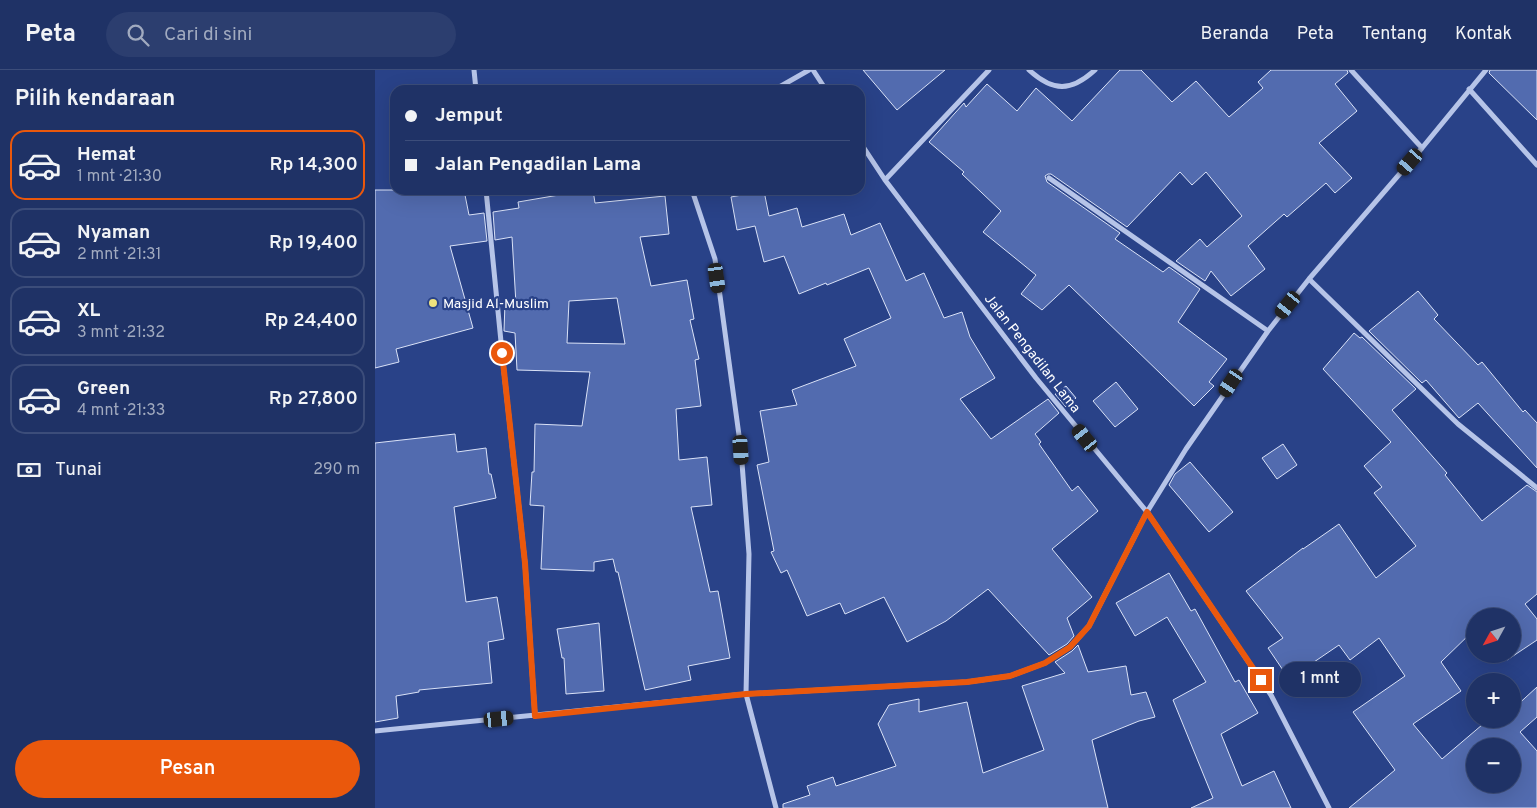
<!DOCTYPE html>
<html lang="id">
<head>
<meta charset="utf-8">
<style>
  :root { --surface:#1f3266; --page:#2c3e6f; --text:#f1f3f6; --muted:#a1aabf; --line:#3c4d7a; --accent:#ea580c }
  body { margin:0; font-family:Overpass,sans-serif; background:var(--page); color:var(--text); height:100vh; display:flex; flex-direction:column; font-size:19px; white-space:nowrap }
  * { box-sizing:border-box; margin:0 }
  p { font-size:16px; color:var(--muted) }
  .icon { flex:none; width:28px; height:28px; fill:none; stroke:currentColor; stroke-width:2; stroke-linecap:round; stroke-linejoin:round }
  .map { position:relative; flex:1; overflow:hidden }
  .side { display:flex; flex-direction:column; background:var(--surface); width:375px }
  .side>* { flex:none }
  .guide { position:absolute; left:15px; top:15px; width:475px; height:110px; border-radius:15px; box-shadow:0 5px 20px #0002,0 0 0 1px var(--line); display:grid; align-content:center; height:110px; padding:0 15px; background:var(--surface) }
  .needle { width:32px; rotate:230deg }
  .fabs { position:absolute; left:1091px; top:538px; display:grid; gap:10px }
  .fabs a { display:grid; place-items:center; width:55px; height:55px; border-radius:50%; background:var(--surface); box-shadow:0 5px 20px #0002,0 0 0 1px var(--line); font-size:25px }
  .end { position:absolute; width:22px; height:22px; margin:-11px; border:6px solid #ea580c; background:#fff; box-shadow:0 0 0 2px #fff }
  .from { border-radius:50% }
  .bubble { position:absolute; height:35px; border-radius:18px; background:var(--surface); box-shadow:0 5px 20px #0002,0 0 0 1px var(--line); font-size:16px; font-weight:600; line-height:35px; text-align:center }
  .car { position:absolute; width:15px; height:30px; margin:-15px -8px; border-radius:6px; box-shadow:0 0 4px 1px #0007; background:linear-gradient(#222 24%,#8ab4d8 0 40%,#222 0 76%,#8ab4d8 0 86%,#222 0) }
  .guide b { display:flex; align-items:center; gap:18px; height:48px; font-size:19px }
  .guide b+b { border-top:1px solid var(--line) }
  .guide i { width:12px; height:12px; background:var(--text) }
  ul { padding:0; list-style:none }
  li { display:flex; align-items:center; gap:15px; height:70px; margin:0 10px 8px; padding:0 5px; border:2px solid var(--line); border-radius:15px }
  li div { flex:1 }
  li b { display:block; font-size:19px }
  li em { font-style:normal; font-weight:600 }
  li.current { border-color:var(--accent) }
  li>.icon { width:45px; height:45px; stroke-width:1.5 }
  h2 { padding:0 15px; font-size:22px; line-height:60px }
  .pay { display:flex; align-items:center; gap:12px; height:55px; padding:0 15px; font-size:19px }
  .pay p { margin-inline-start:auto }
  .button { display:flex; gap:10px; margin-top:auto; padding:10px 15px }
  .button a { flex:1; height:58px; border-radius:30px; background:var(--accent); color:#fff; font-size:20px; font-weight:600; line-height:58px; text-align:center }
  header { display:flex; align-items:center; gap:30px; box-sizing:border-box; height:70px; padding:0 25px; background:var(--surface); border-bottom:1px solid var(--line) }
  header strong { font-size:24px }
  nav { display:flex; gap:28px; margin-inline-start:auto; font-size:18px }
  .search { width:350px; height:45px; background:var(--page); display:flex; align-items:center; gap:12px; box-sizing:border-box; padding:0 18px; border-radius:28px; color:var(--muted); font-size:19px }
  main { display:flex; flex:1; min-height:0 }
  .map>svg:first-child { display:block }
</style>
</head>
<body>
<header>
<strong>Peta</strong>
<div class="search"><svg class="icon" aria-label="search" viewBox="0 0 24 24"><circle cx="10" cy="10" r="6"/><path d="M15 15l6 6"/></svg>Cari di sini</div>
<nav><a>Beranda</a><a>Peta</a><a>Tentang</a><a>Kontak</a></nav>
</header>
<main>
<section class="side">
<h2>Pilih kendaraan</h2>
<ul>
<li class="current"><svg class="icon" aria-label="car" viewBox="0 0 24 24"><path d="M5 17H2v-5l4-1 3-4h7l3 4 3 1v5h-3M9 17h6M6 11h13"/><circle cx="7" cy="17" r="2"/><circle cx="17" cy="17" r="2"/></svg><div><b>Hemat</b><p>1 mnt · 21:30</p></div><em>Rp 14,300</em></li>
<li><svg class="icon" aria-label="car" viewBox="0 0 24 24"><path d="M5 17H2v-5l4-1 3-4h7l3 4 3 1v5h-3M9 17h6M6 11h13"/><circle cx="7" cy="17" r="2"/><circle cx="17" cy="17" r="2"/></svg><div><b>Nyaman</b><p>2 mnt · 21:31</p></div><em>Rp 19,400</em></li>
<li><svg class="icon" aria-label="car" viewBox="0 0 24 24"><path d="M5 17H2v-5l4-1 3-4h7l3 4 3 1v5h-3M9 17h6M6 11h13"/><circle cx="7" cy="17" r="2"/><circle cx="17" cy="17" r="2"/></svg><div><b>XL</b><p>3 mnt · 21:32</p></div><em>Rp 24,400</em></li>
<li><svg class="icon" aria-label="car" viewBox="0 0 24 24"><path d="M5 17H2v-5l4-1 3-4h7l3 4 3 1v5h-3M9 17h6M6 11h13"/><circle cx="7" cy="17" r="2"/><circle cx="17" cy="17" r="2"/></svg><div><b>Green</b><p>4 mnt · 21:33</p></div><em>Rp 27,800</em></li>
</ul>
<div class="pay"><svg class="icon" aria-label="cash" viewBox="0 0 24 24"><path d="M3 7h18v10H3z"/><circle cx="12" cy="12" r="2"/></svg>Tunai<p>290 m</p></div>
<div class="button"><a>Pesan</a></div>
</section>
<div class="map">
<svg width="1162" height="738" viewBox="0 0 1162 738">
  <rect width="100%" height="100%" fill="#294288"/>
  <path fill="#526baf" stroke="#dae2f7" fill-rule="evenodd" d="M488,0h82l-48,40z
    M745,0h21l31,32 24,-21 33,36 34,-29 -5,-6 13,-12h76l1,3 -13,11 22,27 -38,32 33,35 -17,15 -9,-10 -39,34 -3,-3 -36,32 17,23 -34,27 -20,-25 -6,10 -29,-20 24,-22 7,8 35,-31 -36,-44 -14,13 -12,-13 -53,55 -76,-53h-3l-3,2 2,6 73,51 -5,6 48,33 6,-5 31,22 -22,33 49,37 -18,23 5,4 -20,20 -125,-121 -27,25 -21,-16 15,-19 -53,-43 18,-21 -39,-37 2,-2 -35,-30 35,-39 2,4 21,-23 30,27 19,-23 36,33z
    M1115,0h47v50l-48,-47z
    M0,120h89l5,25 15,-2 3,28 -37,5 23,82 -77,21 3,13 -24,6z
    M183,120h35l2,13 70,-7 4,38 -29,3 11,49 36,-6 7,39 -4,1 9,39 -4,1 6,46 -25,3 3,51 28,-3 5,48 -21,2 19,85 8,-1 12,67 -42,8 3,14 -46,10 -27,-118h-2l-3,-13 -19,3v9l-53,-2 3,-63 -14,-1 2,-33h2l1,-48 47,2 8,-54 -73,-2 -2,-37 -11,-2 1,-28 11,1 -4,-67 -17,3 -2,-28 26,-4 -1,-6 41,-7zM242,228l8,46 -58,-1 2,-42z
    M389,121l5,25 28,-8 5,19 42,-13 7,21 29,-12 26,58 18,-8 20,45 18,-6 8,25 25,41 -35,21 31,40 57,-40 11,14 -24,21 6,8 -2,2 33,47 6,-5 20,25 -46,38 40,48 -25,21 7,18 -7,8 -18,11 -61,-66 -42,32 -39,21 -23,-45 -39,17 -5,-11 -33,13 -20,-46 -6,3 -10,-21 3,-1 -17,-86 12,-3 -9,-51 37,-6 -5,-15 64,-24 -12,-27 47,-21 -22,-50 -42,17 -1,-2 -27,11 -15,-38 -20,6 -9,-36 -18,4 -6,-33z
    M1043,221l20,24 -4,4 44,46 4,-3 41,50 2,-2 12,13v45l-59,-65 -19,15 -33,-38 -4,3 -53,-52z
    M979,263l6,5 2,-1 54,52 -24,21 55,63 -2,2 37,46 45,-36 10,7v102l-12,10 12,15v21l-30,20 -5,-6h11v-38h-38v13l-34,33 20,29 -48,33 29,35 47,-40h24v-10l24,-22v30l-17,15 17,19v57h-188l46,-38 -42,-58 52,-36 -26,-38 -29,22 -11,-15 -50,34 -21,-31 15,-10 -37,-47 57,-43v1l36,-25 37,54 40,-32 -42,-53 8,-6 -18,-21 27,-24 -68,-73zM1100,676h38v38h-38z
    M741,312l22,27 -23,18 -22,-26z
    M691,316l10,12 -10,9 -11,-13z
    M80,364l2,18 29,-4 3,26h2l5,24 -42,9 12,95 31,-5 7,42 -16,3 4,41 -73,7v2l-23,4 2,22 -23,4v-279z
    M908,374l14,21 -20,14 -15,-21z
    M815,392l43,50 -24,20 -40,-47 6,-11z
    M794,503l22,38 4,-2 40,73 4,-2 19,33 -37,21 21,52 32,-15 17,37h-100l22,-10 -40,-98 33,-18 -39,-65 -32,19 -19,-33z
    M224,553l5,68 -38,3 -2,-36h-2l-5,-29z
    M703,575l10,27 38,-6 5,29 15,-3 9,25 -16,4 -47,19 16,68h-325v-4l27,-9 -3,-9 26,-9 3,9 60,-20 -18,-42 11,-19 30,-6v13l48,-10 16,71 61,-23 -22,-64 43,-13 -10,-11 17,-11z"/>
  <g fill="none" stroke-linecap="round" stroke-linejoin="round">
    <path stroke="#b6c4e8" stroke-width="5" d="M99,0l2,20
      M438,0l13,20
      M654,0c24,22 42,22 66,0
      M976,0l71,78
      M1094,19l68,76
      M399,20l35,-20
      M485,72l25,38 151,198 111,134 124,183 58,113
      M674,108l219,153
      M510,110l104,-110
      M111,120l18,182 21,191 10,153
      M317,120l23,69 26,191 8,104 -3,140 30,114
      M934,209l149,145 79,64
      M0,661l371,-37 221,-12 43,-6 35,-13 25,-16 19,-21 58,-114 39,-63 82,-118 41,-52 113,-131 64,-78"/>
  </g>
  <g fill="none" stroke-linecap="round" stroke-linejoin="round">
    <path stroke="#ea580c" stroke-width="6" d="M127,283l23,210 10,153 211,-22 221,-12 43,-6 35,-13 25,-16 19,-21 58,-114 114,168"/>
  </g>
  <circle fill="#efe27d" stroke="#294288" stroke-width="2" cx="58" cy="233" r="5"/>
  <g text-anchor="middle" stroke-width="4.5" stroke-linejoin="round" paint-order="stroke">
    <g font-size="14" fill="#fff" stroke="#294288" text-anchor="start">
      <text x="68" y="238">Masjid Al-Muslim</text>
    </g>
    <g font-size="14" fill="#fff" stroke="#294288">
      <text transform="translate(658 283) rotate(52)" y="5">Jalan Pengadilan Lama</text>
    </g>
  </g>
</svg>
<div class="fabs">
<a><svg class="needle" viewBox="-14 -14 28 28"><path d="M0-13l5 13h-10z" fill="#e53935"/><path d="M0 13l5-13h-10z" fill="#a1aabf"/></svg></a>
<a>+</a>
<a>−</a>
</div>
<i class="end from" style="left:127px;top:283px"></i>
<i class="end" style="left:886px;top:610px"></i>
<div class="bubble" style="left:904px;top:592px;width:82px">1 mnt</div>
<i class="car" style="left:1035px;top:92px;rotate:221deg"></i>
<i class="car" style="left:342px;top:208px;rotate:172deg"></i>
<i class="car" style="left:913px;top:235px;rotate:219deg"></i>
<i class="car" style="left:856px;top:313px;rotate:214deg"></i>
<i class="car" style="left:710px;top:368px;rotate:321deg"></i>
<i class="car" style="left:366px;top:380px;rotate:176deg"></i>
<i class="car" style="left:124px;top:649px;rotate:84deg"></i>
<div class="guide">
<b><i class="from"></i>Jemput</b>
<b><i></i>Jalan Pengadilan Lama</b>
</div>
</div>
</main>
</body>
</html>
